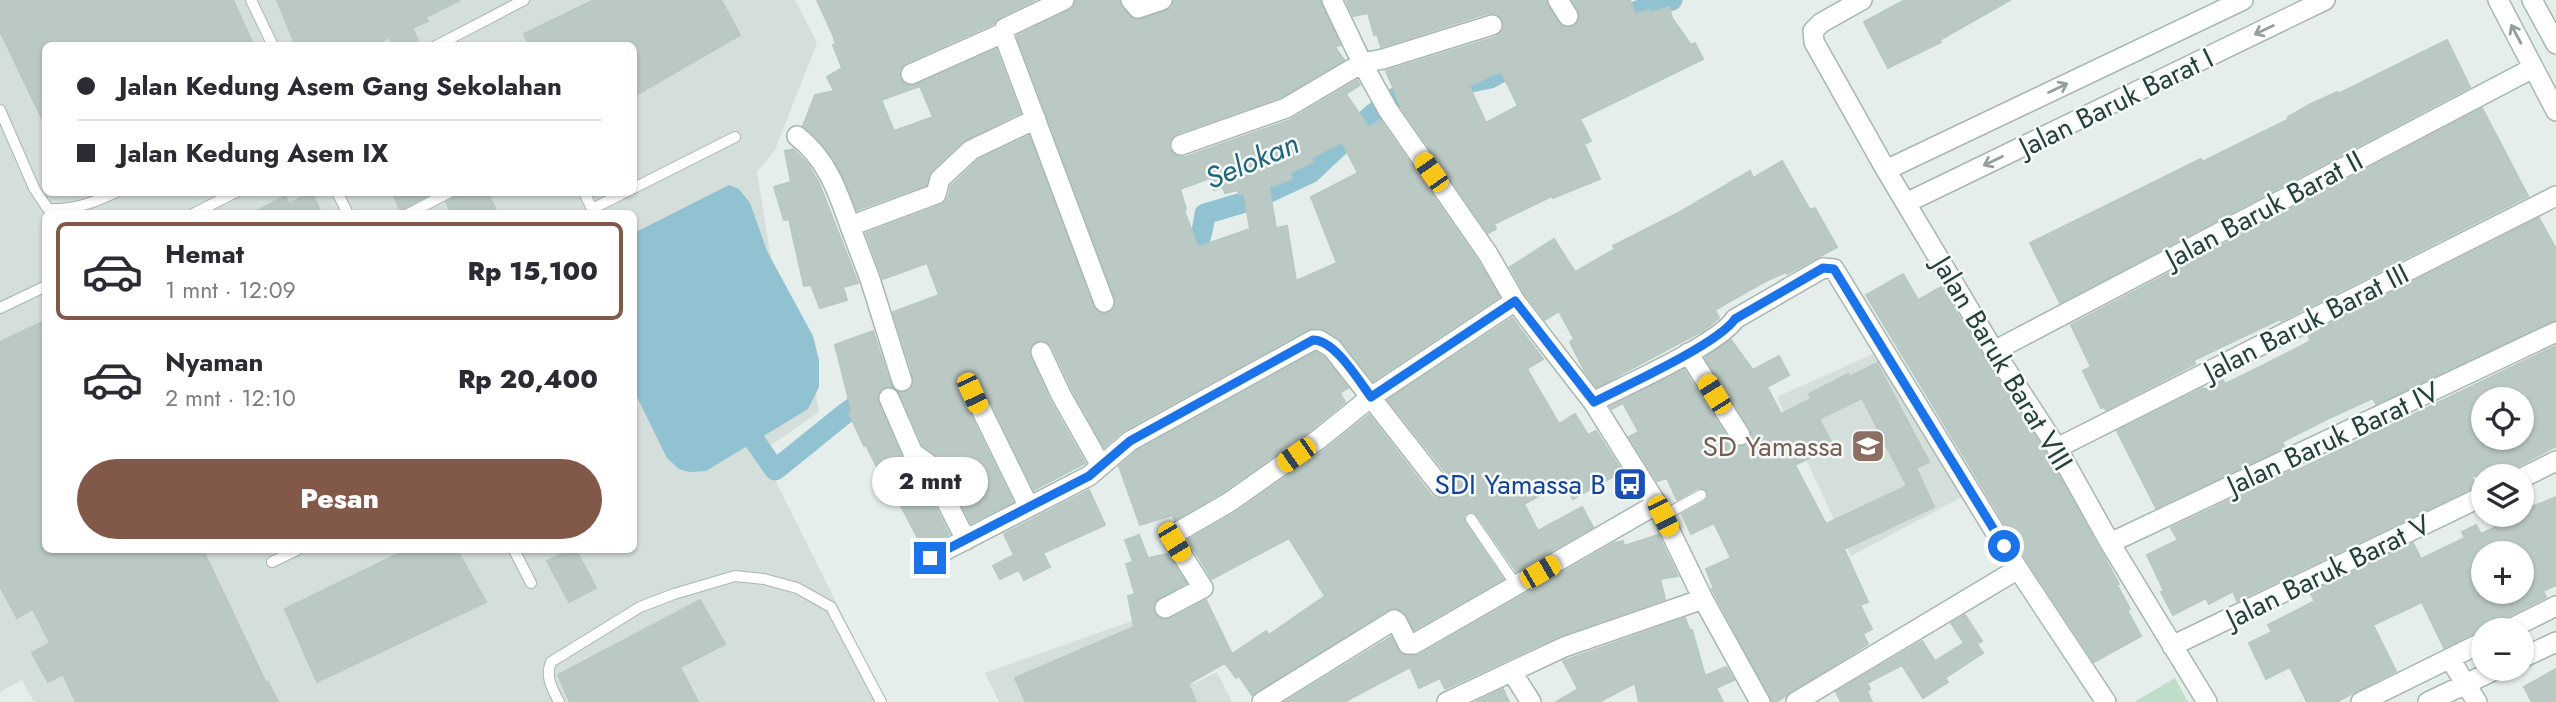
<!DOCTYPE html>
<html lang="id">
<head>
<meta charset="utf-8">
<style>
  :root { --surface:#fff; --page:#f2f2f3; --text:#2b2b33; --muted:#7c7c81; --line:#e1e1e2; --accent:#825849 }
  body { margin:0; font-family:Jost,sans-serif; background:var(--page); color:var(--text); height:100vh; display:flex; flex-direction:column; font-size:26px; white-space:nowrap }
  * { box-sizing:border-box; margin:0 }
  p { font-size:23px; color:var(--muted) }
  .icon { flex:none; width:38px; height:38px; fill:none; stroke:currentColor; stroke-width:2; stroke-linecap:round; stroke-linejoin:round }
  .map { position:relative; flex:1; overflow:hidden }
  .drawer { position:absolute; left:42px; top:210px; width:595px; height:343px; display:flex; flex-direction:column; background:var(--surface); border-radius:10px; box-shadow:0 2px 5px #0004 }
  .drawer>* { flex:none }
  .guide { position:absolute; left:42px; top:42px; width:595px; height:154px; border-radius:10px; box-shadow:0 2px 5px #0004; display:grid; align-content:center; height:154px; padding:0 35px; background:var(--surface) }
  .tools { position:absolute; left:2471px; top:387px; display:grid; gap:14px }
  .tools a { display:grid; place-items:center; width:63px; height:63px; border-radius:50%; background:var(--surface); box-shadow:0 2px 5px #0004; font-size:35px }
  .end { position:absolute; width:32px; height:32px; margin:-16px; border:9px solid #1a73e8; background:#fff; box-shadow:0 0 0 4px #fff }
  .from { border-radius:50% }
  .bubble { position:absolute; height:49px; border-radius:24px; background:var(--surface); box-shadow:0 2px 5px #0004; font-size:23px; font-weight:800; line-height:49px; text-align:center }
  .car { position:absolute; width:21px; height:42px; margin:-21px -10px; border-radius:9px; box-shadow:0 0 5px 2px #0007; background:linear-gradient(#f5c518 24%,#345 0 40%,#f5c518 0 76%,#345 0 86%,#f5c518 0) }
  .guide b { display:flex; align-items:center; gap:24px; height:66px; font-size:26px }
  .guide b+b { border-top:2px solid var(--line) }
  .guide i { width:18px; height:18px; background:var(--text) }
  ul { padding:12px 0 0; list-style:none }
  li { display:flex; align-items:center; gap:21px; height:98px; margin:0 14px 10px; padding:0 21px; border:4px solid transparent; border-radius:10px }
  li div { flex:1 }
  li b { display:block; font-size:26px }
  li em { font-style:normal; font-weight:800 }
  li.active { border-color:var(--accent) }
  li>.icon { width:63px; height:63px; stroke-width:1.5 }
  .button { display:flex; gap:14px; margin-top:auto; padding:14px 35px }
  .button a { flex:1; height:80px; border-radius:42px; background:var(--accent); color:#fff; font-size:28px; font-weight:800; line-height:80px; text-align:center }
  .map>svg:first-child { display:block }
</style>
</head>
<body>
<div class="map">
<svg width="2556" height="702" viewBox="0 0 2556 702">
  <rect width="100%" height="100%" fill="#e6eeeb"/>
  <path fill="#d4deda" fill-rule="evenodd" d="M0,0h795l22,43 -42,107 -18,22 17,105 32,57 13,78 -58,40 125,250h-852l-12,-22 -22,12zM46,46h588v146h-588zM46,214h588v336h-588z
    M1877,352l89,143 -115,61 -74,-159z
    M1157,612l36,72 24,-12 15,30h-233l-14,-29z"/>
  <path fill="#bfdeca" d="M2175,678l13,24h-52v-1z"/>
  <path fill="#90c2d1" d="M729,185l10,4 11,14 17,48 46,85 6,24v27l-11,22 -102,62 -17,1 -10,-3 -12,-11 -30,-61 -3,-13v-151z"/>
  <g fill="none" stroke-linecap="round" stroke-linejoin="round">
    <path stroke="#90c2d1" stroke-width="21" d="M1607,21l65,-21
      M1177,262c24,-13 24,-23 28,-48l47,-14 58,-27 63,-59 22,-16 95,-20 34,-19
      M754,440l21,30c24,-19 48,-39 72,-58 21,-16 51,-25 76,-32"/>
  </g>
  <path fill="#bbc9c4" stroke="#b8c8c2" stroke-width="2" fill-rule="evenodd" d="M0,0h233l21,46h-208v81l-46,-96z
    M277,0h183l-34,17 2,4 -16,7 6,12 -11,6h-13l-4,-9 -19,9h-75z
    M594,0h127l19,35 -106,61v-50h-104l-6,-12z
    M817,0h218l-35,17 -7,7 -87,39 -7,9 4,11 12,2 81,-36 24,64 -57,28 -31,29 -6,15 -69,25 -23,-51 -18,-22 -13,-11 12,-31 19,-4 -7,-14 15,-9 -9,-23 3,-1 -3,-9zM920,86l13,31 -39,14 -13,-31z
    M1076,0h43l3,8 14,12 30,-9 6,-3 2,-8h146l20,45 -5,2 9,13 -63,37 -105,37 -7,8 1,8 8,7h7l105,-37 67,-40 3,5 -14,9 23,34 11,-8 98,141 21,36 -126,84 -34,-43 -19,-10 -12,1 -184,101 -20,17 -32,-58 -20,-43 -5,-4 -11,-1 -5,5 -1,11 20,44 35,62 -51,27 -50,-102 -10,-7 -7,1 -6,10 1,6 51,104 -42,21 -33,-66 -15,-12 -23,-52 11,-4 3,-11 -21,-66 46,-17 -12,-32 -44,16 -17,-46 75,-28 7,-7 3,-12 27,-26 51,-24 64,170 8,8 12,-4 2,-12 -98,-262 52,-25 5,-5zM1342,142l16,31 -47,24 26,66 -41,18 -9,-55 -11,2 -7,-41 23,-8 -3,-6 24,-11 -2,-4zM1210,178l4,12 9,-3 2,6 13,-3 1,4 5,-1 6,36 -52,18 -14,-37 2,-1 -6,-20z
    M1346,0h200l12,22 10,6 7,-2 5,-10 -8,-16h58l5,14 14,-4 1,3 19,-6 3,11 19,27 4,-2 8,16 -123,60 11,22 -7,3 16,35 -47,19 -1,-2 -58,28 2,5 -8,4 -86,-124 -16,-38 110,-34 8,-9 -1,-7 -8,-8h-7l-107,34 -4,-13 -3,1 -6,-22 -15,3zM1501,71l17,35 -32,17 -17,-37z
    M1905,0h105l-70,40 1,2 -53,26 -24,-46z
    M2447,40l23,47 -410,216 -30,-60 171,-84 1,3 87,-43 -1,-2 23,-13 26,-12 1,2z
    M2482,108l46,88 -247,125 -1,-2 -86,41 1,4 -89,46 -2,-3 -3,1 -18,-37 8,-4 -20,-42z
    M793,149l14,14 12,20 39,100 -15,4 4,13 -27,8 -9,-23 -7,1 -15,-67 -5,1 -10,-33 17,-5 -6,-31z
    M1782,161l28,49 5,-2 22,39 -50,27 -1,-2 -20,9 -51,29 4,8 -15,12 -107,57 -12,-15 -15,-30 4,-3 -15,-28 -14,9 -20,-26 -15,-27 44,-28 21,33 40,-23 -2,-3 65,-33 72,-42 3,7z
    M311,192l11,22h-71l34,-18 4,8z
    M392,192h41l-32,19z
    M457,192h30l11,22h-46l-6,-12 8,-4z
    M2539,218l17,31v71l-180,84 -3,-6 -46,21 -45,23 3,5 -129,61 -39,-77 86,-43 1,2 19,-10 2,4 37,-18 49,-25 -3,-6z
    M1903,274l15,26 23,-13 43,71 63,96 72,130 -2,1 13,24 -3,1 14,26 -47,26 -66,-100 -162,-267z
    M1512,318l31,41 -16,10 32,55 16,-10 13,21 8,-4 27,42 -4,3 -1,-2 -45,25 -9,-17 -40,22 14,27 44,-24 11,20 -77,44 -39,-56 -3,-3 -7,1 -3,3 1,7 38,56 -89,51 -10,-18 -9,-4 -7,2 -136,85 -13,-19 -3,2 -11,-15 -37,21 8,18h-170l-11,-24 119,-51 -6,-31 7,-2 -9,-30 7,-2 -8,-22 14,-5 9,23 19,-4 19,29 -31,18 -2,7 5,10 12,1 36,-19 26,54 34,-23 3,4 56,-39 -36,-58 -77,41 -24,-39 47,-27 91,-64 43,-34 62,80 6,4 11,-2 5,-6 -2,-12 -63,-79z
    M46,320v230h157l63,133 2,-1 10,20h-202l-13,-28 -15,8 -16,-29 18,-10 -17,-34 -16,9 -17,-32v-244z
    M873,331l18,55 -11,4 -2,13 24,55 15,13 32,63 -26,14 -43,-82 -3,1 -11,-22 -2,1 -15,-33 3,-1 -17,-67z
    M1731,340l22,30 26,-14 10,19 -22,12 14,27 30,-15 -2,-5 39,-20 1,3 28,-14 52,99 -13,6 18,39 -90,42 24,53 -8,3 12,24 -9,5 5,10 -92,58h-4l-60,-113h2l-8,-20 25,-11 -17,-35 -23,11 -9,-20 23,-13 3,-5 -1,-5 -9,-3 -21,12 -10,-22 -10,3 -28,-44 10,-5 -16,-29 -11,6 -1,-2 73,-37 46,72 5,4h11l5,-6 -1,-12 -45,-70zM1862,398l45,88 -81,38 -31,-59 38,-19 -14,-27z
    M2556,346v100l-56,30h-29l5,10 -239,115 -4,-10 -24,13 -3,-6 -33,17 -12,-23 3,-1 -17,-36 31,-15 -7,-12 124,-59 1,2zM2483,399h39v39h-39z
    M1316,352l8,5 24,31 -8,5 5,9 -33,27 -91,64 -46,27 -3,-5 -32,10 -21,-59 18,-15z
    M1089,490l16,35 -62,28 7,14 -26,13 -5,-10 -19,9 -7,-13 21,-11 -10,-21z
    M2556,497v88l-13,6 3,6 -43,22 -7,9 -18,3 -34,17 -22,-46 -49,23 23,46 -60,31h-29l-17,-35 -24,12 -17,-36 23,-11 -4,-7 47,-24 -5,-8 103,-50 8,16 44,-21 -3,-6 14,-7 5,9 44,-21 -1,-3zM2483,553h39v39h-39z
    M1658,535l20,41 -18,3 5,20 -106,37 -114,53 -5,-11 -21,10 -9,-21 -66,35h-59l106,-65 10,17 7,2 11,-1 195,-112 9,-2 1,5z
    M406,550h51l29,52 -169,80 -32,-73z
    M570,550h6l20,38 -27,14 -22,-41z
    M700,600l25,44 -45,23 18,35h-128l-12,-27z
    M1965,615l17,26 -5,3 6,9 -38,25 3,4 -25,16 -21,-33 -35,18 3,6 -3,2 5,11h-31l-5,-10 86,-51 13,20 29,-18 -13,-20z
    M1685,618l5,13 2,-1 13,46 21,-9 8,13 -18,8 7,14h-84l-4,-19 -36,19h-43l22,-13 -15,-28z
    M2556,669v33h-24l-8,-15z
    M1503,689l6,13h-33z"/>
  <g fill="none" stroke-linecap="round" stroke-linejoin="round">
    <g stroke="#a8b6b2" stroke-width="12">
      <path id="lane" d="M251,0l22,46
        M436,46l88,-46
        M0,110l34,78 14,21c26,1 45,-6 68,-17
        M634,188l101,-51
        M337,192l11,22
        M584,192l8,17 34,-17
        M193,214l43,-22
        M408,214l42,-22
        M0,308l46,-22
        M1663,516l38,-21
        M1471,519l45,66
        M514,550l17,33
        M272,562l25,-12
        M559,702c-7,-14 -14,-25 -8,-40l89,-55 34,-13 61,-18 29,3 33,9 34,19 50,95"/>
    </g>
    <g stroke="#a8b6b2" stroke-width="22">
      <path id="street" d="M1064,0l-59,28 -2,5 101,269
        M1131,0l7,8 24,-8
        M1332,0l30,63 26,47 100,144 27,47 78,101 64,102 46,95 57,103
        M1558,0l10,16
        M1862,0l-41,23 -8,8 1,11 72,128 108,181 63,97 53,95 97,159
        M2498,0l58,111
        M2532,0l24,44
        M911,74l92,-41
        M797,136c30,23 41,56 53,90
        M1181,145l105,-37 76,-45 21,-4 109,-34
        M1886,170l357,-170
        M1906,203l419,-203
        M1994,351l539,-283
        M1041,352l20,43 39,69
        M1688,353l52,82
        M902,381l-32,-102 -20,-53 86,-32 4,-15 31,-29 65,-31
        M973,393l56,114
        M889,398l24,55 14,10 39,77
        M1593,402c31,-16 126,-58 142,-83l88,-51 11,1 184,300 88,133
        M2057,448l499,-252
        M2522,478l34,-17
        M2110,543l446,-211
        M930,558l159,-82 41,-35 183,-101h6l13,8 109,139
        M1165,608l38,-20 -29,-46 2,-9 52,-30 91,-64 52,-42 144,-96
        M2508,630l48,-24
        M2172,646l311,-150
        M2522,658l34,-16
        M2450,659l27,43
        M1512,672l19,30
        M1262,702l132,-82 3,2 11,22h6l243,-140
        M1447,702l117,-55 139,-48
        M1796,702l222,-133
        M2361,702l122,-60
        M2428,702l71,-34"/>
    </g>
    <use href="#lane" stroke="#fff" stroke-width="10"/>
    <use href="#street" stroke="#fff" stroke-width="19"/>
  </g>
  <defs><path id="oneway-shaft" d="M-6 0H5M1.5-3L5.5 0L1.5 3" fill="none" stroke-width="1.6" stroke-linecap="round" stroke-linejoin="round" transform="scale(1.75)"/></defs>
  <g stroke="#92a09c">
    <use href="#oneway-shaft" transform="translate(2264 30) rotate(154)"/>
    <use href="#oneway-shaft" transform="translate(2516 34) rotate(-118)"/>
    <use href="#oneway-shaft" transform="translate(2058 88) rotate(-25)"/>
    <use href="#oneway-shaft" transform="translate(1993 161) rotate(154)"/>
  </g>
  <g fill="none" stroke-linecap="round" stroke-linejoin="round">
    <path stroke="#1a73e8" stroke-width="9" d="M930,558l159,-82 41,-35 183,-101c22,0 46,41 58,57l144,-96 79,101c31,-16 124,-58 141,-83l88,-51 11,1 170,277"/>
  </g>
  <defs>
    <g id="school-square" transform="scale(1.75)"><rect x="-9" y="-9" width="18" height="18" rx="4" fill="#8d6e63" stroke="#f6faf9"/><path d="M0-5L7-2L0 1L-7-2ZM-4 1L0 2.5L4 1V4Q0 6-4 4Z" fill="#fff"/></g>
    <g id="bus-square" transform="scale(1.75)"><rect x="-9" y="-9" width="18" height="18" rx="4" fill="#1a4fb4" stroke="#f6faf9"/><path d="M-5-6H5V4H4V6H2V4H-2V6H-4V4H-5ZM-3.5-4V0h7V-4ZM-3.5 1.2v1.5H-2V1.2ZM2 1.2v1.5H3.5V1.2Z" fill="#fff"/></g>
  </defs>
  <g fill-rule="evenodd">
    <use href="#school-square" x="1868" y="446"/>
    <use href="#bus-square" x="1630" y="484"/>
  </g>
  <g text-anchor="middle" stroke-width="5" stroke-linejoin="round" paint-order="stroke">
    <g font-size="28" fill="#25403a" stroke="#f6faf9">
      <text transform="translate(2116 102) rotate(-26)" y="10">Jalan Baruk Barat I</text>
      <text transform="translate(2264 209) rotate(-28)" y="10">Jalan Baruk Barat II</text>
      <text transform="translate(2306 322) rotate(-27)" y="10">Jalan Baruk Barat III</text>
      <text transform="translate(2003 363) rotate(59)" y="10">Jalan Baruk Barat VIII</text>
      <text transform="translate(2333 438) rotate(-25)" y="10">Jalan Baruk Barat IV</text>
      <text transform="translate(2328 571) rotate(-26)" y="10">Jalan Baruk Barat V</text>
    </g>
    <g font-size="28" fill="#785e54" stroke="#f6faf9" text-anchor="end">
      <text x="1843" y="456">SD Yamassa</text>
    </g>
    <g font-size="28" fill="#164399" stroke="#f6faf9" text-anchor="end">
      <text x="1606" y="494">SDI Yamassa B</text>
    </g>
    <g font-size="30" font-style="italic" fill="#20657b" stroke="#f6faf9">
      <text transform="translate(1252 161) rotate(-23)" y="10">Selokan</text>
    </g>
  </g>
</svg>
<div class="tools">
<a><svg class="icon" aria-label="locate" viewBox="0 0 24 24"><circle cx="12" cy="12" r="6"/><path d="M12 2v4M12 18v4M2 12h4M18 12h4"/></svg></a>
<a><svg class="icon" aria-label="layers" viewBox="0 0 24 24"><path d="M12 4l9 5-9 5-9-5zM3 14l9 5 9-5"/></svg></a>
<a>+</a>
<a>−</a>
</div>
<i class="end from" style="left:2004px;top:546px"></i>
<i class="end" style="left:930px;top:558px"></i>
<div class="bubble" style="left:872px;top:457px;width:116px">2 mnt</div>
<i class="car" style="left:1431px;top:172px;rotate:325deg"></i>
<i class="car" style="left:972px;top:393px;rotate:155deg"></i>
<i class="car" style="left:1714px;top:394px;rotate:328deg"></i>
<i class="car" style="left:1296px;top:455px;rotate:235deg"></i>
<i class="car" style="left:1663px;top:516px;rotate:154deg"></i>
<i class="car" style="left:1174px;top:542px;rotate:149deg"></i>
<i class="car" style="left:1540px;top:572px;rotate:60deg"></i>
<div class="guide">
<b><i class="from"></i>Jalan Kedung Asem Gang Sekolahan</b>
<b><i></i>Jalan Kedung Asem IX</b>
</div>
<section class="drawer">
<ul>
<li class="active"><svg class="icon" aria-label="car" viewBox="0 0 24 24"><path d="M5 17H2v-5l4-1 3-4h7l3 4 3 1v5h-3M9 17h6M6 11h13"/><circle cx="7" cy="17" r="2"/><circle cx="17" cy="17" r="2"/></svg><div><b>Hemat</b><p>1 mnt · 12:09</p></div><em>Rp 15,100</em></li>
<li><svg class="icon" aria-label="car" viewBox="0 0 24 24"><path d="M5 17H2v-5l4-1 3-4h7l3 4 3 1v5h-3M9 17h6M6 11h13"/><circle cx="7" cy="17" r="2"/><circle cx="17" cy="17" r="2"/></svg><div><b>Nyaman</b><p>2 mnt · 12:10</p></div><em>Rp 20,400</em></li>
</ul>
<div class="button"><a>Pesan</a></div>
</section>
</div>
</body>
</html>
